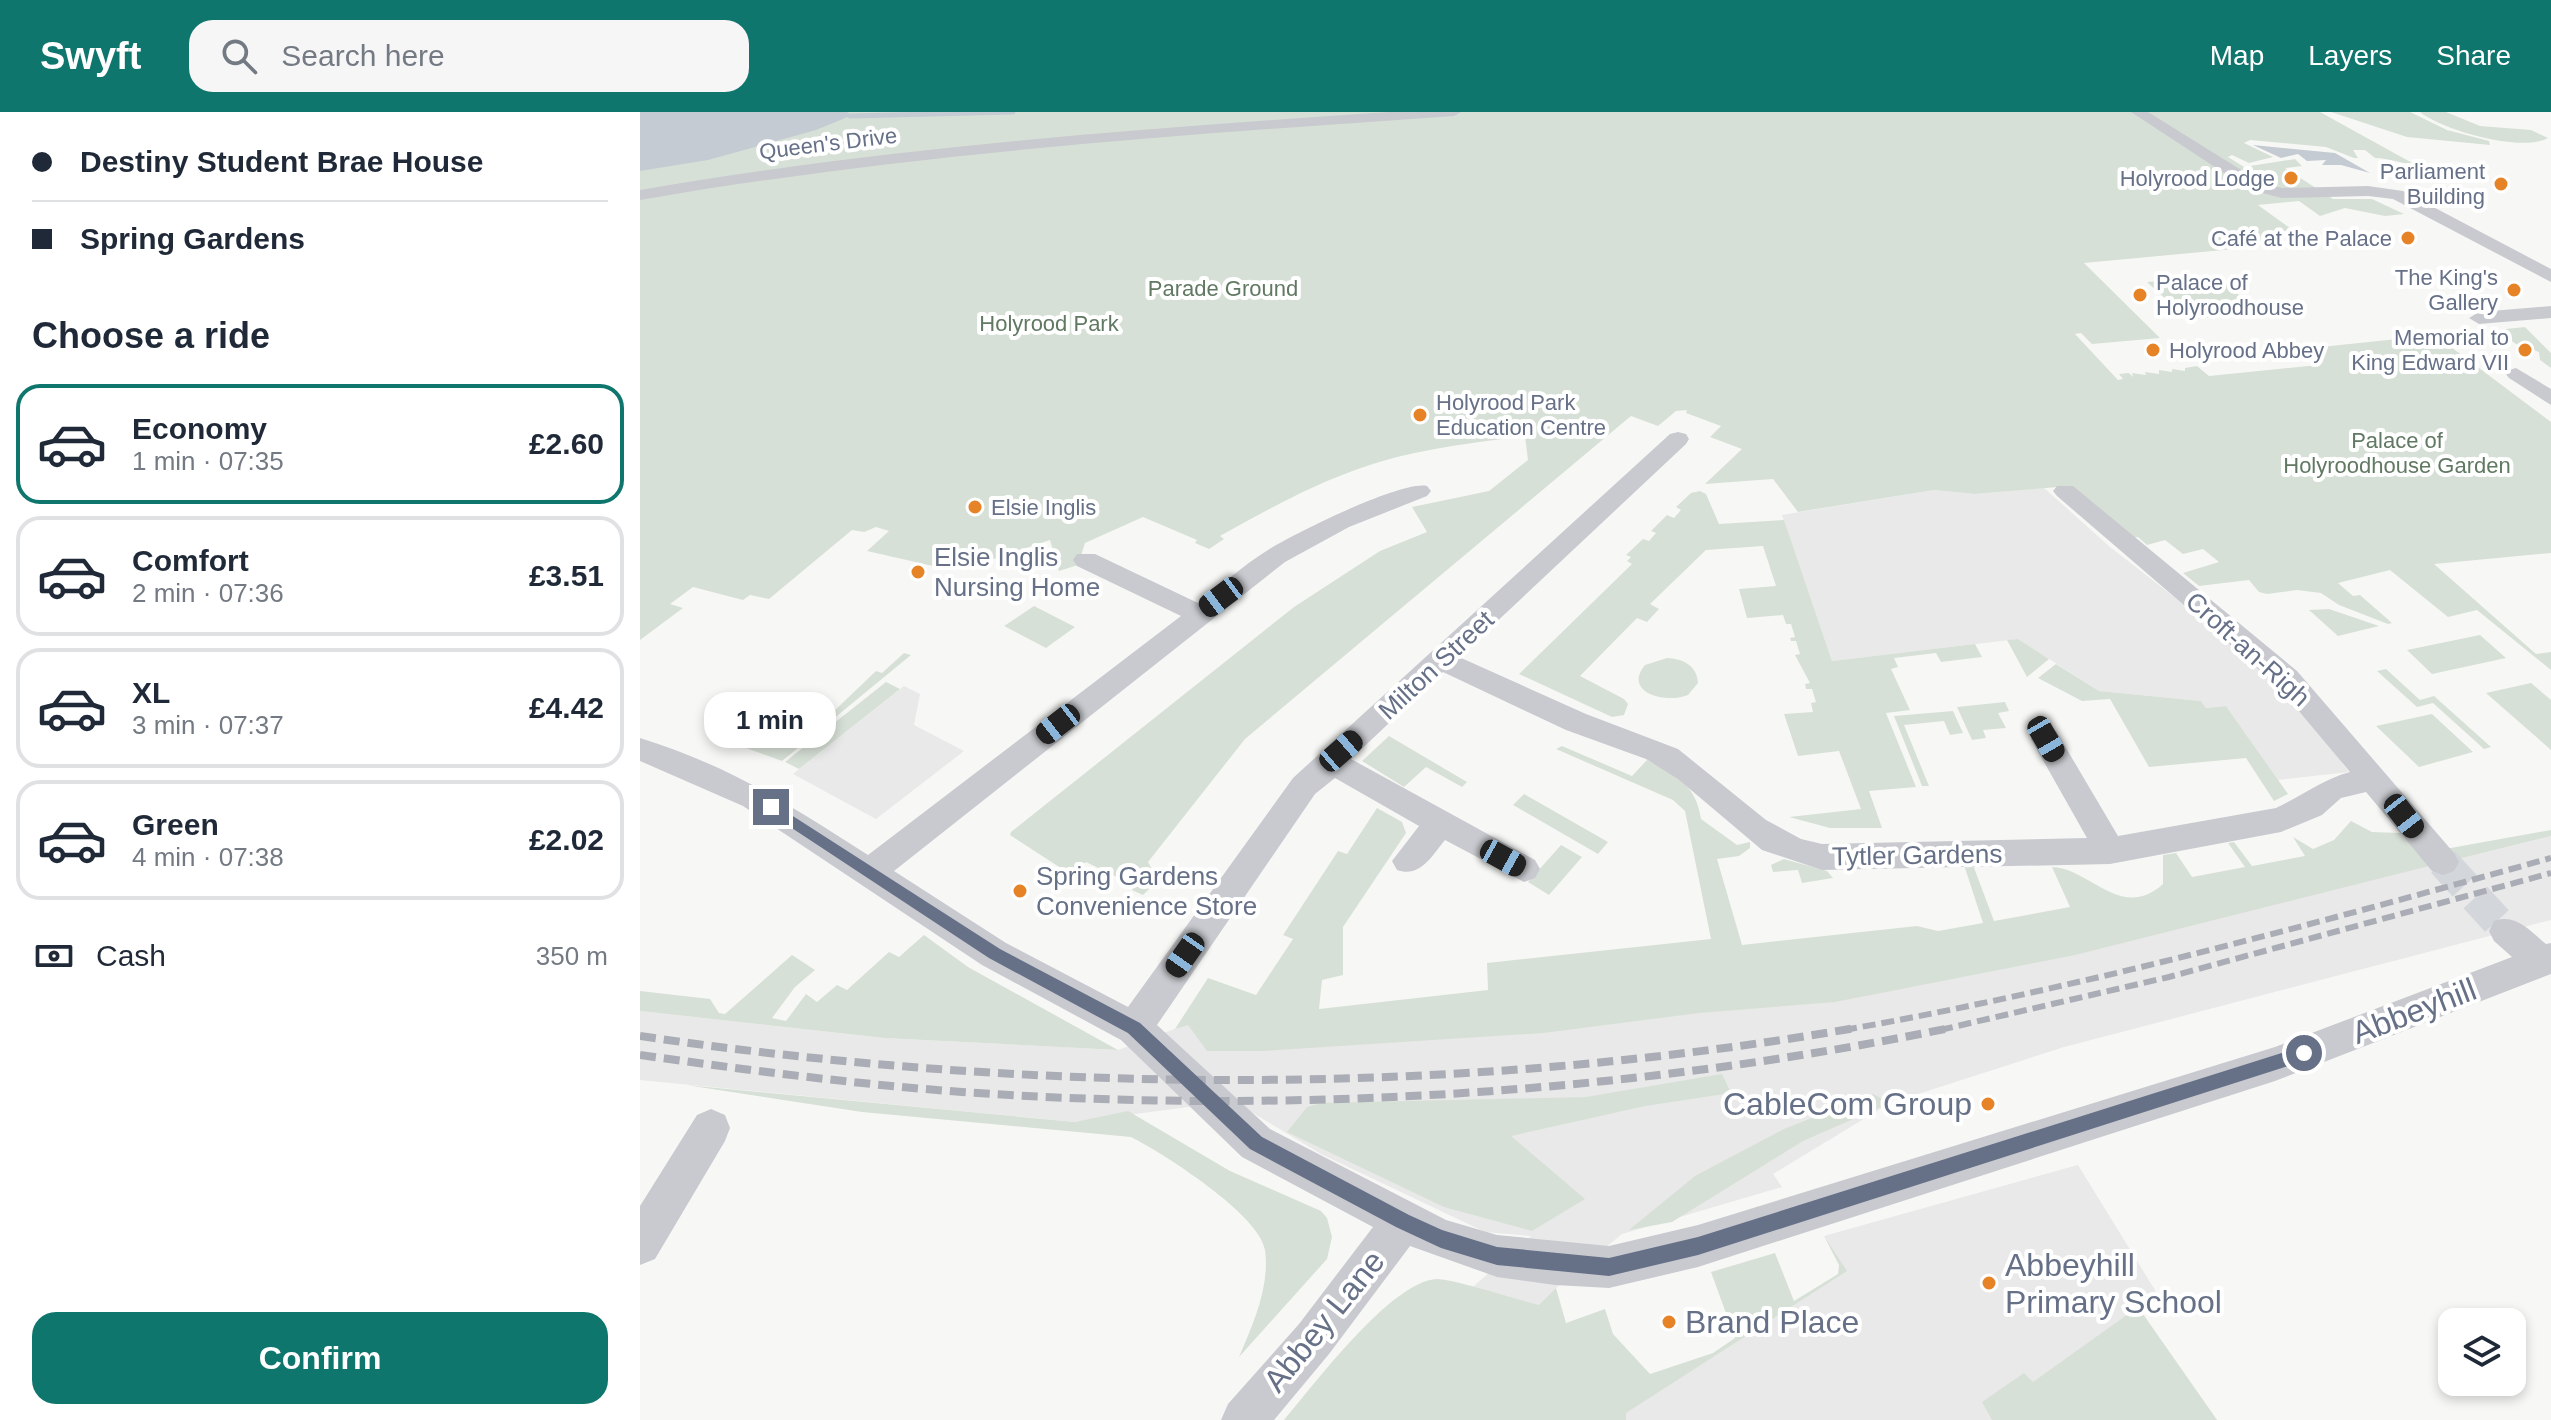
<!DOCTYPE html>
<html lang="en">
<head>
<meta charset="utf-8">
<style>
  :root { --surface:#fff; --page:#f6f6f7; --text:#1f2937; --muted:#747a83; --line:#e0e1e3; --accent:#0f766e }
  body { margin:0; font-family:Helvetica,sans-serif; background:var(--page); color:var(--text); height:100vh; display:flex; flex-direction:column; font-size:30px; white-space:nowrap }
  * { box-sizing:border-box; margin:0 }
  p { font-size:26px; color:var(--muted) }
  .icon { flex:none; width:44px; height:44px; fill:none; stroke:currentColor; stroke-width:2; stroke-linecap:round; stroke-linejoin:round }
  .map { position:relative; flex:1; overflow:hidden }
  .panel { display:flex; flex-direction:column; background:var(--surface); width:640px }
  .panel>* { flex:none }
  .banner { display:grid; align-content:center; height:176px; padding:0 32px; background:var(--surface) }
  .buttons { position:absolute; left:1798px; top:1196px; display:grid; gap:16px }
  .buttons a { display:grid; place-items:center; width:88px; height:88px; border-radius:16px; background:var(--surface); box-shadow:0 4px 12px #0003; font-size:40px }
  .end { position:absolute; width:36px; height:36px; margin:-18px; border:10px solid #667087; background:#fff; box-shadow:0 0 0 4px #fff }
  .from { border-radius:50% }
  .bubble { position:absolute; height:56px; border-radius:24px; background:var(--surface); box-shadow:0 4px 12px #0003; font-size:26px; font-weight:700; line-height:56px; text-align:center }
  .car { position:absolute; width:24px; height:48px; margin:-24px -12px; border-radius:10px; box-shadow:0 0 6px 2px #0007; background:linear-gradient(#222 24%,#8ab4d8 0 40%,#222 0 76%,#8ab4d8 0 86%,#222 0) }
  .banner b { display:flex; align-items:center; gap:28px; height:76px; font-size:30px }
  .banner b+b { border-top:2px solid var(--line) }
  .banner i { width:20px; height:20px; background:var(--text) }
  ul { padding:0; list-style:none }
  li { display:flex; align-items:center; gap:24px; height:120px; margin:0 16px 12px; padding:0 16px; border:4px solid var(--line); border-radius:24px }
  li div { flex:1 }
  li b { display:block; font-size:30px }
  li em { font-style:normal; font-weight:700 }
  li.on { border-color:var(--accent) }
  li>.icon { width:72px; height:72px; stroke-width:1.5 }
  h2 { padding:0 32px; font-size:36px; line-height:96px }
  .pay { display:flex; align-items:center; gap:20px; height:88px; padding:0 32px; font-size:30px }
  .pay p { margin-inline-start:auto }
  .primary-button { display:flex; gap:16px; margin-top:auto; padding:16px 32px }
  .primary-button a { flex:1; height:92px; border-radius:24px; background:var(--accent); color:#fff; font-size:32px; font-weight:700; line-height:92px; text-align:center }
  header { display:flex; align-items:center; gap:48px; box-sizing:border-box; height:112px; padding:0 40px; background:var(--accent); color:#fff }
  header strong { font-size:38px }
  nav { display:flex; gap:44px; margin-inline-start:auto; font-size:28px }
  .search { width:560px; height:72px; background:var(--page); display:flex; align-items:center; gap:20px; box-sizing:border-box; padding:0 28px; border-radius:24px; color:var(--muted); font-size:30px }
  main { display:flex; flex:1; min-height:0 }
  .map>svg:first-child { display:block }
</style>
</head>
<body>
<header>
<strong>Swyft</strong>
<div class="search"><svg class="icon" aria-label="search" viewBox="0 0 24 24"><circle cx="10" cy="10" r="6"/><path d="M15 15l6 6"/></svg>Search here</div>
<nav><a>Map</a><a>Layers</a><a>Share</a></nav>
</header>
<main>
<section class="panel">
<div class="banner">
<b><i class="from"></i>Destiny Student Brae House</b>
<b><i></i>Spring Gardens</b>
</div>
<h2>Choose a ride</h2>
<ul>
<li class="on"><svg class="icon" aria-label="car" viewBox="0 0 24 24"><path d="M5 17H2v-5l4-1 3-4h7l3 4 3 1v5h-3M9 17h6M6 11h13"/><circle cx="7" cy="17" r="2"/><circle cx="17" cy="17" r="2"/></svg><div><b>Economy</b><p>1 min · 07:35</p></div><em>£2.60</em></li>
<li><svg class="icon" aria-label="car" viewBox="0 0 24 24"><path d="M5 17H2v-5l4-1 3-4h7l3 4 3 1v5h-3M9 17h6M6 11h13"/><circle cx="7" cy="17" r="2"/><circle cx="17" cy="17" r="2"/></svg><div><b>Comfort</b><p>2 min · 07:36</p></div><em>£3.51</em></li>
<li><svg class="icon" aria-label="car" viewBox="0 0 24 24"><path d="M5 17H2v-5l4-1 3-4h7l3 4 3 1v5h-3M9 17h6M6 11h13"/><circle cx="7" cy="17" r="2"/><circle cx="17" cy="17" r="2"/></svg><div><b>XL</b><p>3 min · 07:37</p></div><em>£4.42</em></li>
<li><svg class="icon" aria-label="car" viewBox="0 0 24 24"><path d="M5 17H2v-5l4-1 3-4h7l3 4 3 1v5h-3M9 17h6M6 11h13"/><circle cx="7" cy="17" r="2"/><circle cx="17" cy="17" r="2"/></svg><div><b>Green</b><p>4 min · 07:38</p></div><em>£2.02</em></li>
</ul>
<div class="pay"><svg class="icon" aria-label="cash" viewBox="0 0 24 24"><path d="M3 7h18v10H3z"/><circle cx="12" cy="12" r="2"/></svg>Cash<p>350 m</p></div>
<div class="primary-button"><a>Confirm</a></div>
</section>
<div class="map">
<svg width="1911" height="1308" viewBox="0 0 1911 1308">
  <rect width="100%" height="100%" fill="#f7f8f5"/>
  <path fill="#e8e9e8" d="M1404,376l66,59 166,129 73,96 -71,8 -52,-74 -20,2 -5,-7 -102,-10 -81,-52 -186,22 -50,-146 152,-25 41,4z
    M264,574l16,8 -6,31 50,26 -88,68 -83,-45z
    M1911,724v84l-487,127 -174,56 -117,71 9,13 -160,47 -66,54 -95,100 -140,32 210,-184 -46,-4 -164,-78 -88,-53 -158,21 -435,-42v-69l244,27 234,12 70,-26 742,-80 524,-84z
    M1438,1053l80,130 -20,12 79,113h-591l-1,-7 221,-142 -22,-35z"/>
  <path fill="#d7e0d6" d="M0,0h1680l94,52c-14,0 -24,-6 -39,-6l-10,-8h-12l5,8h-4l-28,-11 -76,-7 -6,3 29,14 -24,6 -17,-8 -4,2 16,10 51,-8 7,7 -17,2 48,31h39l32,15 -19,2 -40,-8 -25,8 -21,-15 -41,4 44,32 -73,7 5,5 -150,14 76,75 -68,6 -11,-11 -6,1 43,46 5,-1 -4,-5 10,-1 4,4 -1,-4 14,2 -1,-3 14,2v-4l13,2v-3l13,2v-3l12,-2 12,10 109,-11 -16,-12v-4l133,-14 116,87v131l-117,11 102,90 15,-2v18l-74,-60 -29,7 -58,-47 -52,13 15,13 7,-1 32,28 -4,1 -49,-19 -18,-12 -24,-3 -30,4 -8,-2 -10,-12 -50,6 -16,-13 36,-11 -16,-13 -20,5 -18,-14 -18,5 -9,-8 -6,1 -63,-52 -94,8 -41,-4 -136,22 -25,-33 -68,5 37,-35 -32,-12 11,-11 -35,-13 1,-3 -11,1 -18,15 -27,-10 -386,323 -97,123 6,11 8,3 -19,19 -11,-5 3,-4 -49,-24 -16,12 -60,-39 1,-3 283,-225 86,-56 47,-19 -15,-25 77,-16 39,-31 -3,-24c-54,7 -109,13 -161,31 -51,17 -97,43 -144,69l4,3 -15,10 -14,-6 2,-3 -54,-23 -58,26 -7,22 -19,6 -9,-31 -62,21 -2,-3 -40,11 -79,-18 22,-20 -13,-4 -12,5 -12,-2 -83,69 -19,-4 -7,5 -50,-13 -23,17 13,4 -43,32z
    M1691,0h79l37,18 42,11 1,4 -83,-8z
    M1780,0h26l34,14 51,4 17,8c-26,15 -106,-8 -128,-26z
    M1576,164l44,36 -71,8 -42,-38z
    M1885,215l26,26v15l-11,-8 -1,-8 -23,-8 -20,-14z
    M1060,379l6,3 13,30 65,-4 48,141 143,-17 7,13 -41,5 -5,-9 -42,5 4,9 -7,2 19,41 -24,3 30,74 -47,4 13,37h-52l-41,-11 72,-8 -22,-58 -41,5 -14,-42 29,-2 -2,-9 5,-1 -4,-13h-6l-1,-5 5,-1 -15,-28 5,-1 -4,-13h-5l-1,-3 5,-1 -4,-13h-5l-3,-9 -36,3 -8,-29 37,-3 -13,-40 -57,4 -56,54 9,5 -12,13 -10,-4 -57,58 44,23 4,5 -4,11 -12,2 -93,-43 113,-110 -5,-3 4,-4 -5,-2 17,-16 6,2 7,-8 -5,-2 16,-16 7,3 7,-8 -5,-3 15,-14z
    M394,494l41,21 -29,21 -42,-22z
    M1689,497l50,17 -41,10 -29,-26z
    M1840,523l26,23 -74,16 -25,-24z
    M1378,527l31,20 -22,18 -20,-37z
    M264,541l7,2 -129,106 -36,-13 32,-26 33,11 65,-62 6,2z
    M1027,546c16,1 30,7 31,25l-10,12c-21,9 -66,-2 -43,-30z
    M1416,552l43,27 102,10 5,7 20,-2 62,88 -14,7 -28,-43 -97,9 -39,-68 -28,2 -44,-23z
    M1746,557l34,31 14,-4 57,51 -7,2 -51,-46 -16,4 -40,-36z
    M246,570l14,7 -101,80 -14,-7z
    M1891,571l20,17v50l-65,-57z
    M1365,590l4,9 -11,2 8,15 -23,2 3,8 -14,2 -15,-33z
    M1313,599l10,22 -13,2 -6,-14 -40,4 25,61h-7l-28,-70z
    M1792,602l41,38 -54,15 -43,-41z
    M749,624l78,46 -5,5 -36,-20 -22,20 -42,-26z
    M922,634l70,30 15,-16c29,16 49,24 54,59l36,26 13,-3v6l-11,8 -22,3 25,86 175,-19 21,5 45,-8 -19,-58h9l21,56 76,-14 -18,-40c38,1 69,55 111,17v-29l13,-2 16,24 53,-10 -17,-24 6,-1 18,24 53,-10 -12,-19 20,12 21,-9 17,-19 21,11 28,1 29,33 -354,89 -240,47 -136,11 -156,20 -280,18h-56l-19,-26 -13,4 33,-51 48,17 37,-56 -10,-4 55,-84 9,3 30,-46 25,14 4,11 -63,94v48l-21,5 -3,29 169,-19 -1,-27 224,-24 -26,-128 -12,-11 -117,-51z
    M884,682l84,48 -10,12 -85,-49z
    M1911,718v6l-97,24 -9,-11z
    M921,733l21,12 -33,38 -21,-13z
    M1144,747l43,12 6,7 -31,5 -4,-13 -25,2 -2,-7z
    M284,823l44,32 150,83 -234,-12 -244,-27v-20l70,8 9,14 6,1 67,-59 23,15 -20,17 -23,31 14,3 20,-27 11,8 20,-17 10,5 42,-38 10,5z
    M1082,962l9,19 -86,13 -134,30 74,63 -53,32 -88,-24 -157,-75 20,-25 15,-4 264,-6z
    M46,973l389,37 53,-11 102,60 91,40 6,7 5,19 -5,22 -88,98c14,-33 31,-70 26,-107 -5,-35 -102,-97 -134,-113l-269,-25z
    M1233,982l17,9 -87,38 -131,81 -43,8 66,-54 89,-47z
    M1184,1124l23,35 -221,142v7h-342c30,-35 107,-139 153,-141 18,0 80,21 102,26l17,-17 10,35 39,-14 8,25 37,40 63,-21 22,-15 -24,-66 64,-19 19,48 44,-27 1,-9z
    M1498,1195l79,113h-225l-10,-18 42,-29 9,9z"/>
  <path fill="#c5cbd2" d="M0,0h208l2,4 -34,14 -108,30 -68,11z
    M1613,33l82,8 35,20 -29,-8h-19l4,-5 -19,1 -9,-7 -17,4z"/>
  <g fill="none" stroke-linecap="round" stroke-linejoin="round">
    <path stroke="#c5cbd2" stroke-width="5" d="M210,4l163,-4"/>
    <path stroke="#d3d6da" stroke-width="32" stroke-dasharray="32 16" stroke-linecap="butt" d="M1803,750l63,69"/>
    <path fill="#c8cacf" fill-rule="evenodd" d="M749,0h72l-7,4c-273,19 -544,37 -814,84v-10c248,-43 498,-61 749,-78z
      M1491,0h17l114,71 20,5 86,-2 35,5 148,78v13l-158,-83 -25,-3 -86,2 -32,-8z
      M1911,194v12l-72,6 -10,-6 10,-6z
      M1876,256l35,21v16l-42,-27 -3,-4 3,-4z
      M1038,320l8,2 3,5 -3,5 -227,213 127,57 92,35 88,71 35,19 21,5 265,-6 -56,-99 5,-8 10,-3 10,3 62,105 158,-28c26,-12 45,-28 74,-36l-73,-87 -220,-189 -4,-5 4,-5h16l224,185 157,182 5,9 -5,9 -11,4 -11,-4 -66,-79 -25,6 -19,17 -41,17 -171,32 -288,6 -60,-20 -84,-71 -32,-20 -80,-29 -123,-58 -92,87 184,101 5,9 -5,9 -11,4 -79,-42c-14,17 -25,38 -48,30l-5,-9 27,-35 -84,-48 -20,16 -158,231 113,104 176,91 51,15 112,11 89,-21 577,-178 237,-90 -18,-16 -5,-10 5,-10c22,-8 36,10 52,23l5,-1v31l-276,107 -577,186 -89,21 -54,-3 -58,-8 -87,-31 -81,108 -55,66h-53l7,-16 71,-80 74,-97 -131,-70 -121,-117 -139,-75 -239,-159 -103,-45v-23c88,27 152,68 228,117l313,-239 -104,-50 -4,-6 4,-6h18l103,49c23,-17 45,-38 70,-53 25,-16 134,-70 159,-64l4,5 -4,5 -78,31 -64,35 -391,309 112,72 122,64 165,-229 377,-344z
      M71,997l14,6 5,13 -5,13 -70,118 -15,6v-59l57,-91z"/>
    <path stroke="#aaadb5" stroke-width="6" stroke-dasharray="13 6" stroke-linecap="butt" d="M1204,918c239,-42 473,-107 707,-172
      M1300,918l229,-53 382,-104"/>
    <path stroke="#aaadb5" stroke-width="8" stroke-dasharray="16 8" stroke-linecap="butt" d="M0,924c399,59 817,61 1215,-8
      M0,943c107,15 214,29 322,37 327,23 666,2 988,-64"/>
  </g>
  <path fill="#667087" d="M131,690l229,147 140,74 122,114 147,78 33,15 55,17 112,11 89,-21 606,-191 8,7 -8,8 -606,194 -89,21 -112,-11 -56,-17 -45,-21 -146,-78 -122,-116 -139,-75 -223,-147v-8z"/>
  <g fill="#e78327" stroke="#fff" stroke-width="3">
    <circle cx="1651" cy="66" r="8"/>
    <circle cx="1861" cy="72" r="8"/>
    <circle cx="1768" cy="126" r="8"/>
    <circle cx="1874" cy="178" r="8"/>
    <circle cx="1500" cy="183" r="8"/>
    <circle cx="1513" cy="238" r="8"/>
    <circle cx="1885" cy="238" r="8"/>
    <circle cx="780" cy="303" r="8"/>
    <circle cx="335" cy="395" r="8"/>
    <circle cx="278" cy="460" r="8"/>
    <circle cx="380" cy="779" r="8"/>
    <circle cx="1348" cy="992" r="8"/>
    <circle cx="1349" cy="1171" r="8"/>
    <circle cx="1029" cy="1210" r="8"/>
  </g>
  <g text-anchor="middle" stroke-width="8" stroke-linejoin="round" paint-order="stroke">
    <g font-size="22" fill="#667087" stroke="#fff">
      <text transform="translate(188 31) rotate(-7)" y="8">Queen's Drive</text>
    </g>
    <g font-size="22" fill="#667087" stroke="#fff" text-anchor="end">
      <text x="1845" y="67">Parliament<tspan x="1845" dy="25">Building</tspan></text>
      <text x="1635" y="74">Holyrood Lodge</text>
      <text x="1752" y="134">Café at the Palace</text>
      <text x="1858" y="173">The King's<tspan x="1858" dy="25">Gallery</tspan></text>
      <text x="1516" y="178" text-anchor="start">Palace of<tspan x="1516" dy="25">Holyroodhouse</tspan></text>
      <text x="1869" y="233">Memorial to<tspan x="1869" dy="25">King Edward VII</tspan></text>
      <text x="1529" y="246" text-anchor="start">Holyrood Abbey</text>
      <text x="796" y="298" text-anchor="start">Holyrood Park<tspan x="796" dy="25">Education Centre</tspan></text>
      <text x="351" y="403" text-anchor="start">Elsie Inglis</text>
    </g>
    <g font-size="22" fill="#617963" stroke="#fff">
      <text x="583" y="184">Parade Ground</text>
      <text x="409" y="219">Holyrood Park</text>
      <text x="1757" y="336">Palace of<tspan x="1757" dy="25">Holyroodhouse Garden</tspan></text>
    </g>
    <g font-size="26" fill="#667087" stroke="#fff" text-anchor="start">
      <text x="294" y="454">Elsie Inglis<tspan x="294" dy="30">Nursing Home</tspan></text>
      <text x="396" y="773">Spring Gardens<tspan x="396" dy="30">Convenience Store</tspan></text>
    </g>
    <g font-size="26" fill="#667087" stroke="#fff">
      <text transform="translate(1608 537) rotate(42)" y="9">Croft-an-Righ</text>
      <text transform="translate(796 553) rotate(-43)" y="9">Milton Street</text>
      <text transform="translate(1277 743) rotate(-1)" y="9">Tytler Gardens</text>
    </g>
    <g font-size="32" fill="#667087" stroke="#fff">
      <text transform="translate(1774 899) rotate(-21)" y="11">Abbeyhill</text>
      <text transform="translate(684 1209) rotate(-51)" y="11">Abbey Lane</text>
    </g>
    <g font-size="32" fill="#667087" stroke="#fff" text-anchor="start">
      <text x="1332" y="1003" text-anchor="end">CableCom Group</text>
      <text x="1365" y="1164">Abbeyhill<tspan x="1365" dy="37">Primary School</tspan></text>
      <text x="1045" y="1221">Brand Place</text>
    </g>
  </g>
</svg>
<div class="buttons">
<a><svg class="icon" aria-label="layers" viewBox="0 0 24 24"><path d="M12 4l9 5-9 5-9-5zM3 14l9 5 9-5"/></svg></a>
</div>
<i class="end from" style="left:1664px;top:941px"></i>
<i class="end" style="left:131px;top:695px"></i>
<div class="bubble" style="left:64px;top:580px;width:132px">1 min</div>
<i class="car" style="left:581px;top:485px;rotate:233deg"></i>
<i class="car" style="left:418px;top:612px;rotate:232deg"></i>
<i class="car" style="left:1406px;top:627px;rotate:150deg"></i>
<i class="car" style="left:701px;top:639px;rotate:49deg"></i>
<i class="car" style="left:1764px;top:704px;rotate:142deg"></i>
<i class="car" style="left:863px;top:746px;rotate:119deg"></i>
<i class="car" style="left:545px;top:843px;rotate:215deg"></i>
</div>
</main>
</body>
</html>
